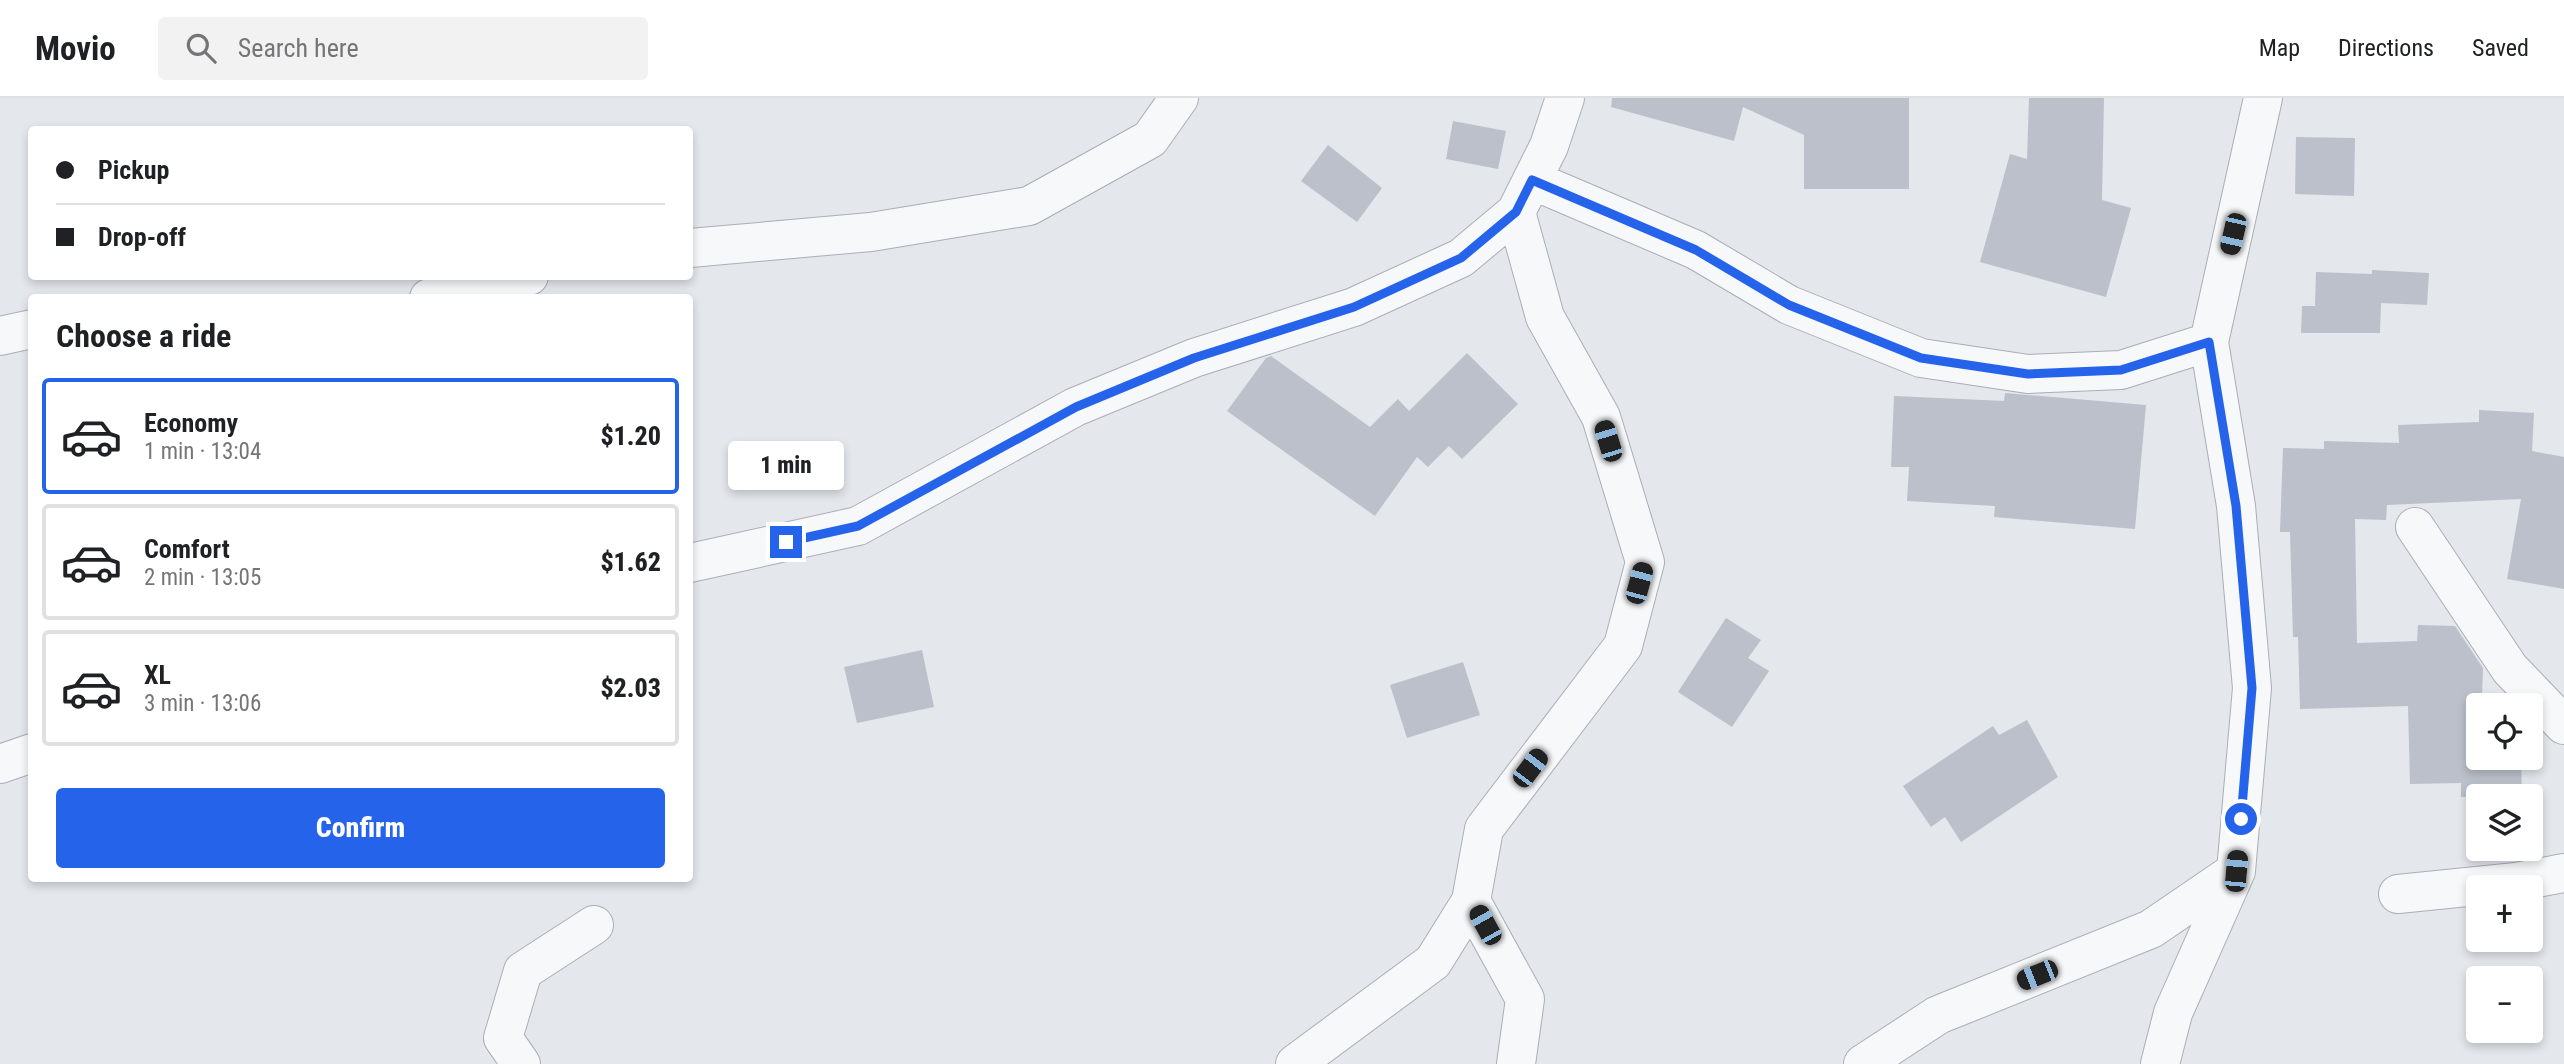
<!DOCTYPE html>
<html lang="en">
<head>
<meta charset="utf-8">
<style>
  :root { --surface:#fff; --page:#f2f2f2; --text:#202124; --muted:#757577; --line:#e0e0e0; --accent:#2563eb }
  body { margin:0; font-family:"Roboto Condensed",sans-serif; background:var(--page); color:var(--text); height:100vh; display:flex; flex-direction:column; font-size:26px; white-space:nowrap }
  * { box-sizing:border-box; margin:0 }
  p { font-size:23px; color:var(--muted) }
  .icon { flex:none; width:38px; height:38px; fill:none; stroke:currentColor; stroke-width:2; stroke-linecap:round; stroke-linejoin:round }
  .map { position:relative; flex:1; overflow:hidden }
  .drawer { position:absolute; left:28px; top:196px; width:665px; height:588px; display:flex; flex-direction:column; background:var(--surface); border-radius:7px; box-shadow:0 4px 10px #0003 }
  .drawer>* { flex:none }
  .guide { position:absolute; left:28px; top:28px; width:665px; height:154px; border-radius:7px; box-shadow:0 4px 10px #0003; display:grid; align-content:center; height:154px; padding:0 28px; background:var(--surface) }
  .tools { position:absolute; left:2466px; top:595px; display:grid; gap:14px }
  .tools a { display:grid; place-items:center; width:77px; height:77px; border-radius:7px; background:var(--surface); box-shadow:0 4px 10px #0003; font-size:35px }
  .end { position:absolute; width:32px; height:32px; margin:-16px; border:9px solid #2563eb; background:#fff; box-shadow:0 0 0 4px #fff }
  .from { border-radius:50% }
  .bubble { position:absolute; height:49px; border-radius:7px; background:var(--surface); box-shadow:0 4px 10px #0003; font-size:23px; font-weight:800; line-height:49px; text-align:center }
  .car { position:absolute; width:21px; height:42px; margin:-21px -10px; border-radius:9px; box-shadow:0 0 5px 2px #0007; background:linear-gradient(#222 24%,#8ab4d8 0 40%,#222 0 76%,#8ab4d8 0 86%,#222 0) }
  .guide b { display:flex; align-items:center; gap:24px; height:66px; font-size:26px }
  .guide b+b { border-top:2px solid var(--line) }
  .guide i { width:18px; height:18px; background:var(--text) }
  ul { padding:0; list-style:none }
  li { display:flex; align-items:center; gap:21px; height:116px; margin:0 14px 10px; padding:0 14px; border:4px solid var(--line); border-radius:7px }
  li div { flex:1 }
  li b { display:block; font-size:26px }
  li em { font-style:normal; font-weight:800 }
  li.current { border-color:var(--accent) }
  li>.icon { width:63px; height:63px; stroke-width:1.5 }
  h2 { padding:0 28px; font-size:32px; line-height:84px }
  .action { display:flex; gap:14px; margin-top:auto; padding:14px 28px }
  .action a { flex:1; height:80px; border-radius:7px; background:var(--accent); color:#fff; font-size:28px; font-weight:800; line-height:80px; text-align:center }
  header { display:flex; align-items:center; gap:42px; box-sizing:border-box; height:98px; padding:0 35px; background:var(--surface); border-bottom:2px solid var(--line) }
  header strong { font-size:33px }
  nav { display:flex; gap:38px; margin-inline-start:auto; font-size:24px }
  .search { width:490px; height:63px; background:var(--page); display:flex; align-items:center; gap:18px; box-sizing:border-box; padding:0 24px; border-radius:7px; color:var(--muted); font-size:26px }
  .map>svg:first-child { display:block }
</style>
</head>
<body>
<header>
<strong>Movio</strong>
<div class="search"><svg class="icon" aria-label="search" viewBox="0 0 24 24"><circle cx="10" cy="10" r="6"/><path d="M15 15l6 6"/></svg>Search here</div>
<nav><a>Map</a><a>Directions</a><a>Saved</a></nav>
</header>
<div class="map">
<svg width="2564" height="966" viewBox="0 0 2564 966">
  <rect width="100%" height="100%" fill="#e4e7ec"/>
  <path fill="#bbc0ca" d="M1612,0h297v91h-105v-54l-61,-28 -9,34 -123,-34z
    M2029,0h75l-2,102 29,8 -25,89 -126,-35 30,-108 17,5z
    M1453,23l53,10 -8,38 -52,-10z
    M2296,39l59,1 -1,58 -59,-2z
    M1328,47l54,43 -25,34 -56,-41z
    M2372,172l57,3 -2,32 -46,-2 -1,30h-79l1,-27h13l1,-34 56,2z
    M1467,255l51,51 -56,55 -13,-13 -21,21 -11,-10 -42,59 -148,-105 39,-53 5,-2 99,71 28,-28 11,12z
    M2005,295l141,12 -11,124 -141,-12 1,-11 -88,-5 2,-34h-18l3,-71 110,5z
    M2479,312l55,3 -2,38 32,6v132l-57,-10 14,-80 -134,6 -1,15 -31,-1 2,124 60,-2 1,-16 37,1 28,42 -1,28h-4v62h43l1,38 -61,1v-14l-51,1 -2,-78 -108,3 -2,-72h-5l-3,-105h-10l3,-84 41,1v-8l75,2 -1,-18 81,-3z
    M1726,520l35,22 -13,18 21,13 -37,56 -54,-35z
    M922,552l12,57 -77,16 -13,-56z
    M1463,564l17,53 -73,23 -17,-53z
    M2027,622l31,57 -97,65 -16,-25 -14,10 -28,-41 90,-60 6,9z"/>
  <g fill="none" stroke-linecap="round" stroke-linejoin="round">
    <g stroke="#a9aeb7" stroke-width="40">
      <path id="minor" d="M1532,82l164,70 93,55 132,53 107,16 93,-4 88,-28
        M690,150l181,-16 158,-26 121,-67 29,-41
        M429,200l100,-22
        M0,238l32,-7
        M2415,429l95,142 54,56
        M690,465l168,-37 217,-119 119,-49 160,-51 107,-49 55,-46 33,-66 16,-48
        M0,666l32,-11
        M2398,796l118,-12 48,-9
        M1471,803l54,98 -9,65
        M521,966l-18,-26 20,-67 71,-46
        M1295,966l138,-102 38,-61 13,-72 139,-183 22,-84 -44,-145 -56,-100 -29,-105
        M1863,966l75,-49 213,-86 85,-58
        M2160,966l13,-51 63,-142 16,-183 -16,-182 -27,-164 54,-244"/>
    </g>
    <use href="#minor" stroke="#f7f8fa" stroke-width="38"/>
  </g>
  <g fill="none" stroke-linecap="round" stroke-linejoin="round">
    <path stroke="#2563eb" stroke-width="9" d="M786,444l72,-16 218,-119 118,-49 160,-51 107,-49 55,-46 16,-32 164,70 93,55 132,53 107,16 93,-4 88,-28 27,164 16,182 -11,131"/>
  </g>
</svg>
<div class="tools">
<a><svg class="icon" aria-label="locate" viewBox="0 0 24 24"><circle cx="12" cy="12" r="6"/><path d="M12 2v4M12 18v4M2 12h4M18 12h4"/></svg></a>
<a><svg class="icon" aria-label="layers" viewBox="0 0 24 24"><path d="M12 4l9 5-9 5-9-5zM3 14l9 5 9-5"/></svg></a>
<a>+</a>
<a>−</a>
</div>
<i class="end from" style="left:2241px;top:721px"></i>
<i class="end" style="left:786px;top:444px"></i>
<div class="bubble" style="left:728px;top:343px;width:116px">1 min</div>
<i class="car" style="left:2233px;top:136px;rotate:193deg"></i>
<i class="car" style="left:1608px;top:343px;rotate:343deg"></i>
<i class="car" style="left:1639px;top:485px;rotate:15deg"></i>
<i class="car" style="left:1530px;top:670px;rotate:37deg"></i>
<i class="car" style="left:2236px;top:773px;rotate:5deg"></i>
<i class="car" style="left:1485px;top:827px;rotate:331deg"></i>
<i class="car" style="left:2037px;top:877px;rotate:248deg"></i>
<div class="guide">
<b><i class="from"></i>Pickup</b>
<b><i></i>Drop-off</b>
</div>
<section class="drawer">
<h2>Choose a ride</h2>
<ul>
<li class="current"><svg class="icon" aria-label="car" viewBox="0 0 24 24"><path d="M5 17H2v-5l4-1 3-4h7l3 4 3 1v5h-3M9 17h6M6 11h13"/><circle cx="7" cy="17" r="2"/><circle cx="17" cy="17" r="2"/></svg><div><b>Economy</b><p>1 min · 13:04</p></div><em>$1.20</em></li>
<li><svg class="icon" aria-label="car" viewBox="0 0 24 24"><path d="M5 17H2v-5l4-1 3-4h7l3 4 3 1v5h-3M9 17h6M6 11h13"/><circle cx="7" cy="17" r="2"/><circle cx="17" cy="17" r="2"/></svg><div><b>Comfort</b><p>2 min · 13:05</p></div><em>$1.62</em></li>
<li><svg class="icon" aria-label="car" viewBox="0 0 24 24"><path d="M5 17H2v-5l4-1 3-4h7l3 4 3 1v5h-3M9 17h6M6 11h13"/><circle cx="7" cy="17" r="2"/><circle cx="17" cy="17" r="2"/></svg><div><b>XL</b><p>3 min · 13:06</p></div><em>$2.03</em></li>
</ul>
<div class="action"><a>Confirm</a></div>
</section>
</div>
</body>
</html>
